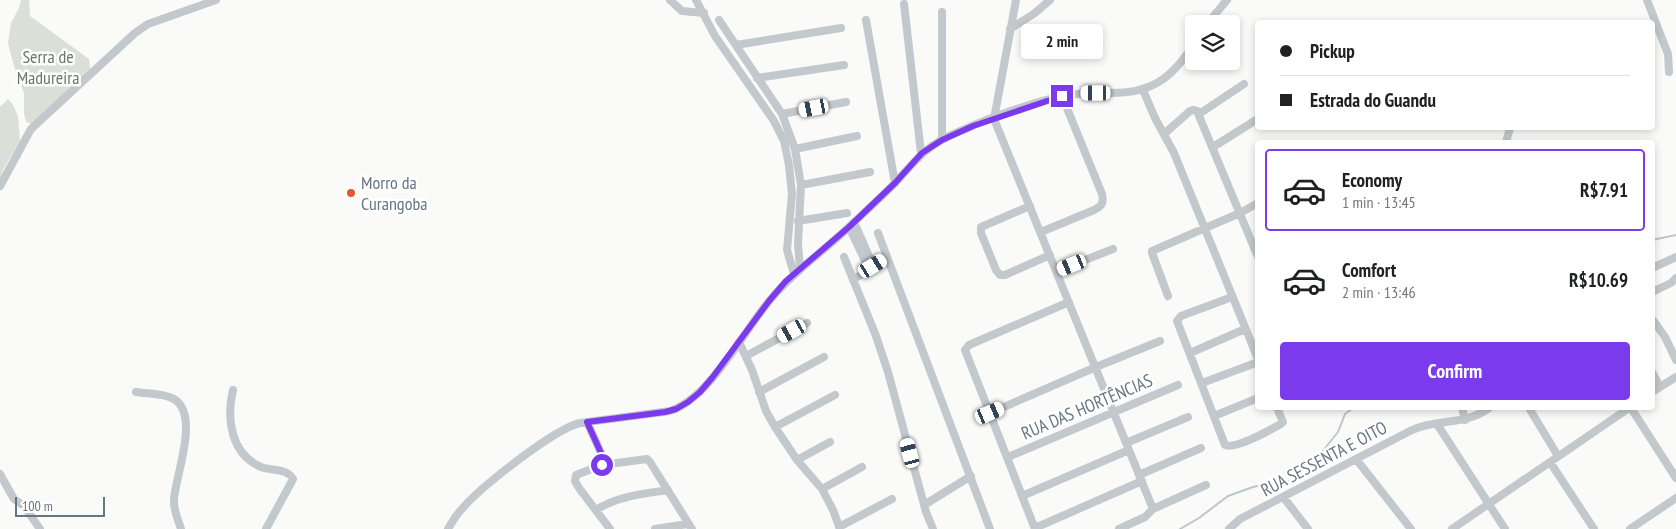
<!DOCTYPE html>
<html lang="en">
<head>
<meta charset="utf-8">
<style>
  :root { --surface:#fff; --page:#f2f2f2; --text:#202124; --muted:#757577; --line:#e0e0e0; --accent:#7c3aed }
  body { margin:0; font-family:"PT Sans Narrow",sans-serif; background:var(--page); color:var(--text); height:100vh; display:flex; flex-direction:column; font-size:19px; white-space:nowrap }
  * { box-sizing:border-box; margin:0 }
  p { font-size:16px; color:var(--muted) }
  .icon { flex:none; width:28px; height:28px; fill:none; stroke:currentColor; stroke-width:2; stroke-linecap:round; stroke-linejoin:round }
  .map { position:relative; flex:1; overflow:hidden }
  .drawer { position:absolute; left:1255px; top:140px; width:400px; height:270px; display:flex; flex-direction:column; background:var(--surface); border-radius:5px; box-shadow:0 2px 8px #0003 }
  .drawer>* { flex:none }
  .banner { position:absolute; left:1255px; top:20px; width:400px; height:110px; border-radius:5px; box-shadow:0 2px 8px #0003; display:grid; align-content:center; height:110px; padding:0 25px; background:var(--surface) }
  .tools { position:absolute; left:1185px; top:15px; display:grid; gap:10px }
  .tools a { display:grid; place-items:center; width:55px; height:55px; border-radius:5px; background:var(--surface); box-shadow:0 2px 8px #0003; font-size:25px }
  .scale { position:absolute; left:15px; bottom:12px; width:90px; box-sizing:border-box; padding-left:5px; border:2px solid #657683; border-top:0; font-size:14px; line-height:18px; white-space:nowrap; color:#657683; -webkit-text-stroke:4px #fff; paint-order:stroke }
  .end { position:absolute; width:22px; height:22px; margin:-11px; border:6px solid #7c3aed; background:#fff; box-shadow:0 0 0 2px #fff }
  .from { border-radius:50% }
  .bubble { position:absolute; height:35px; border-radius:5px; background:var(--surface); box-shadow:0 2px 8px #0003; font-size:16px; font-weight:600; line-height:35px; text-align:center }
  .car { position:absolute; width:15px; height:30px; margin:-15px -8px; border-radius:6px; box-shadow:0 0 4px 1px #0007; background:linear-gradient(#fff 24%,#345 0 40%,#fff 0 76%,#345 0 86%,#fff 0) }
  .banner b { display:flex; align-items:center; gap:18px; height:48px; font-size:19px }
  .banner b+b { border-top:1px solid var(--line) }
  .banner i { width:12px; height:12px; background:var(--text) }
  ul { padding:9px 0 0; list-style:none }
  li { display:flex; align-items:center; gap:15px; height:82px; margin:0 10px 8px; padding:0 15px; border:2px solid transparent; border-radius:5px }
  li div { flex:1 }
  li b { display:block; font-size:19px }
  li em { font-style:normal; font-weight:600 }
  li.active { border-color:var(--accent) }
  li>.icon { width:45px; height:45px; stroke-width:1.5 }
  .cta { display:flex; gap:10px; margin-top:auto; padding:10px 25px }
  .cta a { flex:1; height:58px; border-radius:5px; background:var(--accent); color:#fff; font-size:20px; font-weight:600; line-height:58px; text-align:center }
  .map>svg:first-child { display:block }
</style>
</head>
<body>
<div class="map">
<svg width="1676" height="529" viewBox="0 0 1676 529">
  <rect width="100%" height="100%" fill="#fafaf8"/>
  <path fill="#dadfd7" d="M21,0h8l1,16 59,43 1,10 -18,20 -40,35 -6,-2 -2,-8v-21l-10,-27 -6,-23 3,-20 8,-15z
    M8,99l5,6 5,11 2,25 -17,29 -3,15v-78z"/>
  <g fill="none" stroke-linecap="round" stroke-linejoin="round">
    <path stroke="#bbc7cb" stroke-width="2" d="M1652,240l24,-5
      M1447,408l5,1 6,-1
      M1180,529l19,-11 29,-22 25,-9 22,-5 19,-1 16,-11 12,-18 16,-20 7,-18 8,-6"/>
    <path stroke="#c3c8cc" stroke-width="8" d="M670,0l12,11 22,2
      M696,0l19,36 59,85 10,20 5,24 3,29 -5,56 7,24
      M1016,0l-22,119 159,390
      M1647,0l21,54 1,18
      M904,4l17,149
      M719,20l63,94 13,35 6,36 -3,58 2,26
      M866,20l29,163
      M1207,24l20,-24
      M1010,29l25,-16 15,-13
      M736,45l105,-17
      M757,78l87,-13
      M1143,90l12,28 19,35 84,206
      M782,114l64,-12
      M1199,114l45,-30
      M1164,134l26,-23 3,-1 4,1 61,146
      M942,139v-127
      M1506,142l4,-14
      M1213,147l43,-27
      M795,149l62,-13
      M801,185l69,-13
      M0,186l31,-57 104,-96 13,-9 68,-24
      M1030,206l-49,21v6l15,37 4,5h5l45,-20
      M798,221l49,-8
      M854,222l19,43
      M849,227l20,42
      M1041,232l53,-22c8,-4 10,-7 8,-16l-40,-98
      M878,233l112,296
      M844,257l32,79 12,36 38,140 7,17
      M1652,268l24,-11
      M1057,271l56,-22
      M853,280l34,-23
      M1652,292l19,-9 5,-5
      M1168,296l-16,-43v-2l88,-38 18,-10
      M1232,297l-51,19 -4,5 48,124c10,5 45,-15 56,-21l2,-2 -6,-14
      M1653,320l12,17 11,23
      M739,342l13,28 14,41 9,16 22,33 25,29 11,21 7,19
      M1190,353l55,-24
      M746,356l61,-33
      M1652,372l8,15
      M1202,383l56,-21
      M233,390c-7,29 -2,64 28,77 11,4 26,1 32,12l-27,50
      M136,392c11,2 28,1 38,7 26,16 2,75 0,100 -1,11 4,20 7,30
      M759,392l65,-35
      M1652,392l24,-15
      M1462,408l3,12
      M1529,408l29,48
      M1631,408l45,70
      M990,413l106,-46 64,-26
      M1214,416l44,-18
      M587,422l19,42
      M1437,424l68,105
      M775,427l60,-32
      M1126,443l62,-26
      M1008,457l170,-72
      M1356,459l55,70
      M797,460l33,-18
      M1550,462l44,67
      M0,474l14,25 10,7 16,23
      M1139,475l62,-27
      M822,489l40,-22
      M1022,496l107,-46
      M1284,498l24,31
      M924,505l47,-29
      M596,510c21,-14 47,-16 72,-20
      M839,527l53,-28
      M1035,528l107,-47
      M448,529c4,-7 8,-14 13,-19 18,-22 93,-81 119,-87l90,-12c40,-13 73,-79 100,-111 23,-28 54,-49 80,-74 15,-14 30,-28 44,-42 23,-25 31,-38 64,-52 31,-14 70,-28 104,-36 15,-3 29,-3 45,-3 43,1 64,-13 87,-49
      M610,529l-31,-41 -4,-7 1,-6 26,-10 45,-6 3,3 42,67
      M655,529l33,-5
      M1035,529l-70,-179 4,-5 100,-43
      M1119,529l26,-12 8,-8 53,-24
      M1229,529l11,-10 172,-89c25,-12 53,-4 77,-22
      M1452,529l177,-121
      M1630,529l46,-31"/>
  </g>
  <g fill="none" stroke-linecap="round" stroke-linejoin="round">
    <path stroke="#7c3aed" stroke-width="6" d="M602,465l4,-1 -19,-42 78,-10 11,-3 12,-7 12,-10 12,-14 57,-77 17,-20 63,-54 46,-44 27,-30 20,-13 31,-14 89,-30"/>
  </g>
  <circle fill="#e4572e" stroke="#fff" stroke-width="2" cx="351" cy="193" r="5"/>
  <g text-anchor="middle" stroke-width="5" stroke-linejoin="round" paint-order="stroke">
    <g font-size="18" fill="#687a64" stroke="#fff">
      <text x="48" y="63">Serra de<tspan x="48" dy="21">Madureira</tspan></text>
    </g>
    <g font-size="18" fill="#657683" stroke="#fff" text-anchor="start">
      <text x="361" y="189">Morro da<tspan x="361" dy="21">Curangoba</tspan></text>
    </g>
    <g font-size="18" fill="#657683" stroke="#fff">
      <text transform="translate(1087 407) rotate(-23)" y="6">RUA DAS HORTÊNCIAS</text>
      <text transform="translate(1324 459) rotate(-28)" y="6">RUA SESSENTA E OITO</text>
    </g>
  </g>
</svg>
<div class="tools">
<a><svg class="icon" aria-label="layers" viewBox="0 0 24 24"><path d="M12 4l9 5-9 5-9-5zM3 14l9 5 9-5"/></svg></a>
</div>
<div class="scale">100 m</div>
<i class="end from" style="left:602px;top:465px"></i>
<i class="end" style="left:1062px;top:96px"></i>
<div class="bubble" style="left:1021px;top:24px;width:82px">2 min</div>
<i class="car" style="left:1096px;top:93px;rotate:270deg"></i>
<i class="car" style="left:814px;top:108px;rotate:259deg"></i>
<i class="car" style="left:1072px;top:265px;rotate:248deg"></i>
<i class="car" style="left:873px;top:266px;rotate:59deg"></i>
<i class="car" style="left:792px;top:331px;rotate:241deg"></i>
<i class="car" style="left:990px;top:413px;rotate:67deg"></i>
<i class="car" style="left:910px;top:453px;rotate:345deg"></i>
<div class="banner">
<b><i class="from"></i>Pickup</b>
<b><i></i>Estrada do Guandu</b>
</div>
<section class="drawer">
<ul>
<li class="active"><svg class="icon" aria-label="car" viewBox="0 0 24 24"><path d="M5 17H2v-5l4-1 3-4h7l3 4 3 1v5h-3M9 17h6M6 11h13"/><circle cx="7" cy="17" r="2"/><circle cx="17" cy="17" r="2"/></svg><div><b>Economy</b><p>1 min · 13:45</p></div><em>R$7.91</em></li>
<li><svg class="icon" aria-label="car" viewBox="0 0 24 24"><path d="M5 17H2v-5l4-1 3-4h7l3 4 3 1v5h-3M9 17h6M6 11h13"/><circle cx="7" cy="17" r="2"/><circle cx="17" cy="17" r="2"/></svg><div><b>Comfort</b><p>2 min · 13:46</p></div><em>R$10.69</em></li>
</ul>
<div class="cta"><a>Confirm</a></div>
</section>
</div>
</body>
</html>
